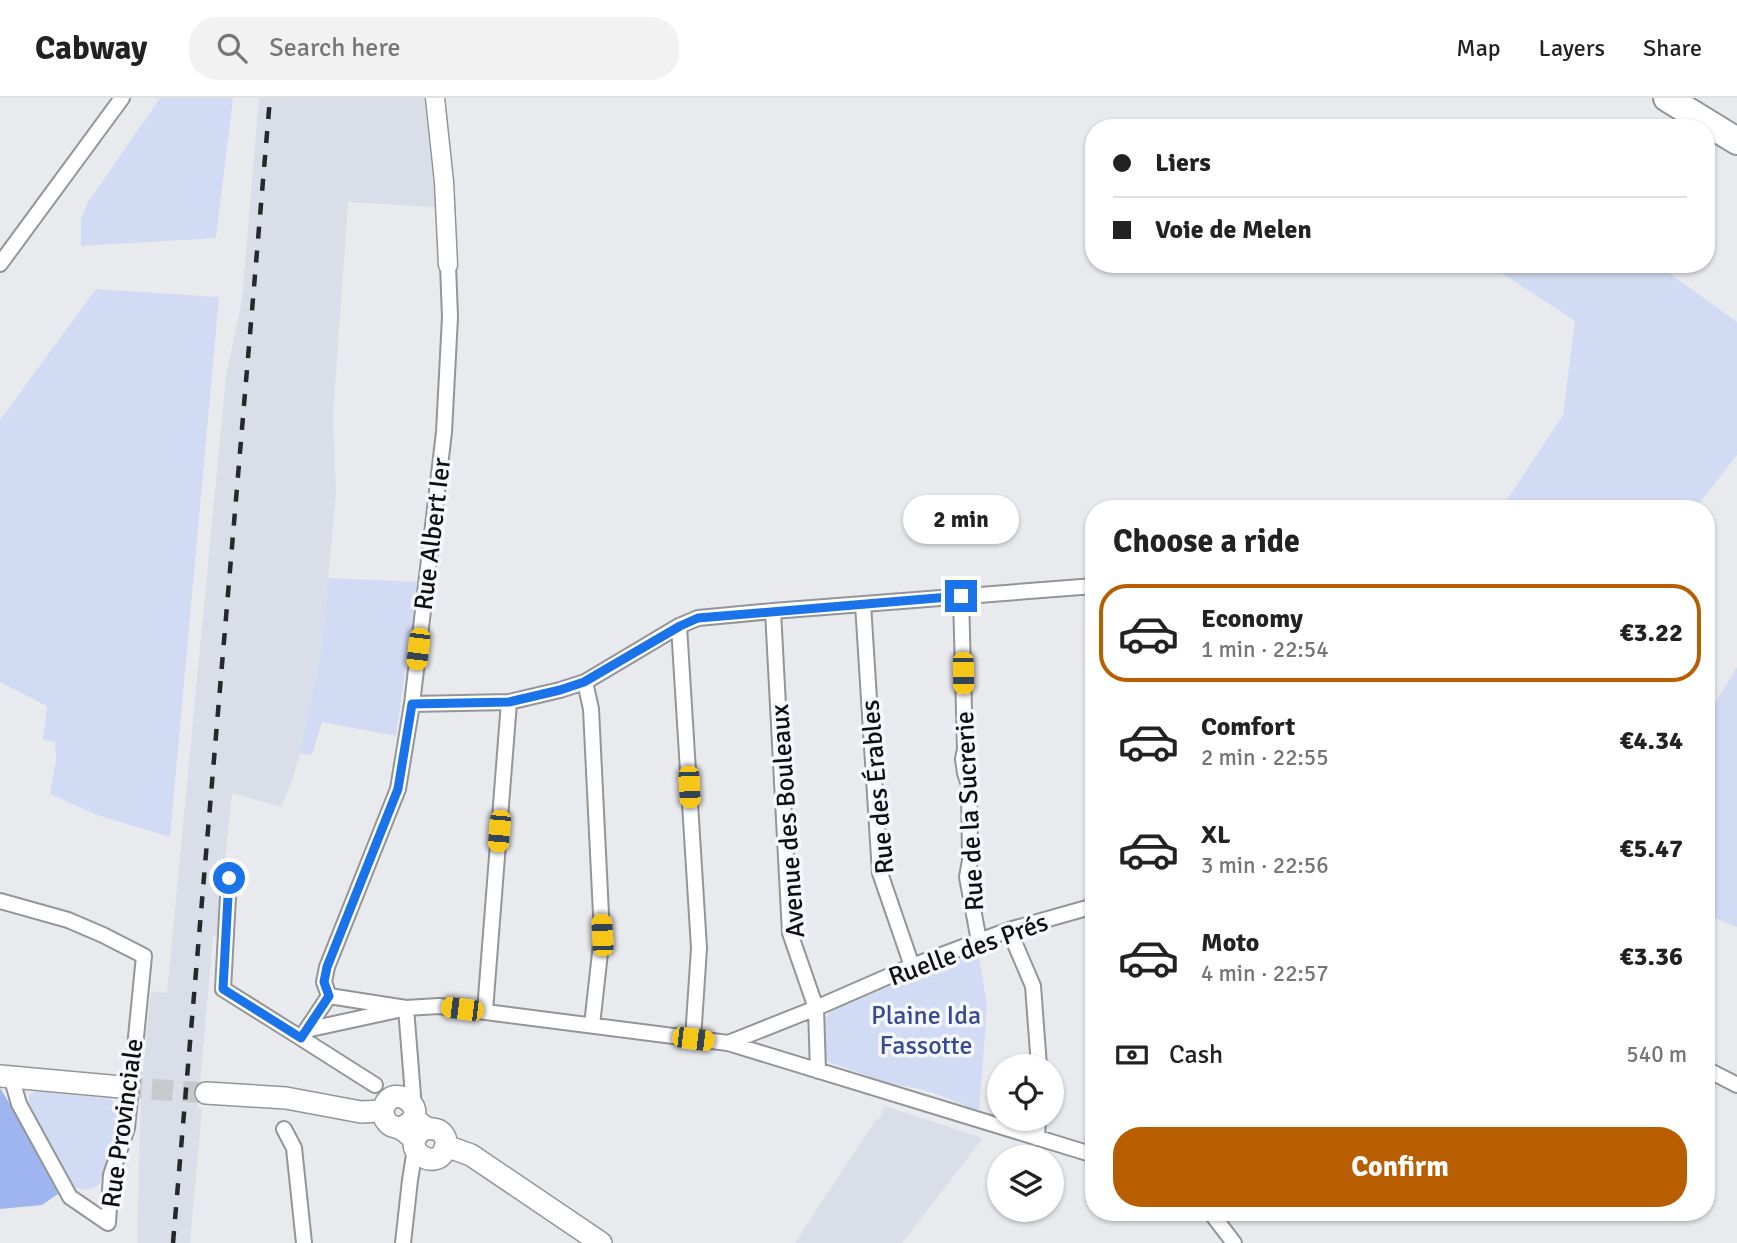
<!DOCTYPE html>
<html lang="en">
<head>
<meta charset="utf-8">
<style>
  :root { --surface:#fff; --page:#f2f2f2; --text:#222; --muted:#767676; --line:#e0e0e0; --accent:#b85d00 }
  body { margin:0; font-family:Signika,sans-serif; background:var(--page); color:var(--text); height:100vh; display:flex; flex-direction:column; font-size:26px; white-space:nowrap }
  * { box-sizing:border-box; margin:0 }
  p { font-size:23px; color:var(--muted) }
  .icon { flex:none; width:38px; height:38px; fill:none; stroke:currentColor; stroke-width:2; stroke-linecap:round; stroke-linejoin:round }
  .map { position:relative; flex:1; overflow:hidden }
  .sheet { position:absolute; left:1085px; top:402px; width:630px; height:721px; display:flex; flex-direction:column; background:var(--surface); border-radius:28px; box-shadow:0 2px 5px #0004 }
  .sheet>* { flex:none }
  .guide { position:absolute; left:1085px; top:21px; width:630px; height:154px; border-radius:28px; box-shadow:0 2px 5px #0004; display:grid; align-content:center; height:154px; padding:0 28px; background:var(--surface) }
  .buttons { position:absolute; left:987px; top:956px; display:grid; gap:14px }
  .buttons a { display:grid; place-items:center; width:77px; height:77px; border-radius:50%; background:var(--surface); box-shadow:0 2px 5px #0004; font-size:35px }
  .end { position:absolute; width:32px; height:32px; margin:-16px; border:9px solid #1a73e8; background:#fff; box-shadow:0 0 0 4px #fff }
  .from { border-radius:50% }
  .bubble { position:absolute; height:49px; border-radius:24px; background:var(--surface); box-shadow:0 2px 5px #0004; font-size:23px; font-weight:700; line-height:49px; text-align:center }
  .car { position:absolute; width:21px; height:42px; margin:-21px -10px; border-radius:9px; box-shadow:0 0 5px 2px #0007; background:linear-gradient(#f5c518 24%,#345 0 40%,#f5c518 0 76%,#345 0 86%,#f5c518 0) }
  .guide b { display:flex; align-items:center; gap:24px; height:66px; font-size:26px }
  .guide b+b { border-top:2px solid var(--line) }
  .guide i { width:18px; height:18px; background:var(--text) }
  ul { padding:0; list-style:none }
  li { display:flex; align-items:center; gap:21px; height:98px; margin:0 14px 10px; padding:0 14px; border:4px solid transparent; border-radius:28px }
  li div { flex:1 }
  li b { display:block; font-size:26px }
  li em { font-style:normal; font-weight:700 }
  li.on { border-color:var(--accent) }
  li>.icon { width:63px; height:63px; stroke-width:1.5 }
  h2 { padding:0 28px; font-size:32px; line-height:84px }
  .pay { display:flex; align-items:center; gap:18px; height:77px; padding:0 28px; font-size:26px }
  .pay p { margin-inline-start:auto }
  .button { display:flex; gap:14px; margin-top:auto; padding:14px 28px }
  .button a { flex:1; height:80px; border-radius:28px; background:var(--accent); color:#fff; font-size:28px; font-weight:700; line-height:80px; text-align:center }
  header { display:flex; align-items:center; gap:42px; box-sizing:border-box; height:98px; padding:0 35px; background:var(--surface); border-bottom:2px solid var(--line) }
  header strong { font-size:33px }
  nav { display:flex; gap:38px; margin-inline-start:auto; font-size:24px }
  .search { width:490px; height:63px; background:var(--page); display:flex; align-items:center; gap:18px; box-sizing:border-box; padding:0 24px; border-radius:28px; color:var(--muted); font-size:26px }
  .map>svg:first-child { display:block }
</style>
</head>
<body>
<header>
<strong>Cabway</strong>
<div class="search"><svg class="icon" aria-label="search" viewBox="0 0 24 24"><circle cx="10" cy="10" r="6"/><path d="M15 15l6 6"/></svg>Search here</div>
<nav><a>Map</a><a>Layers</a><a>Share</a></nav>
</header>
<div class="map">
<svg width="1737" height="1145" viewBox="0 0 1737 1145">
  <rect width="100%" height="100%" fill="#e9eaee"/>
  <path fill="#d9dee9" d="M259,0h165l12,109 -88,-5 -15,214 3,76 -14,155 -22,106 -8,28 -11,26 -49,-14 -15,142h-4l-15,173 4,1 -12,134h-53l4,-151 10,-101 16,2 59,-617 16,-76z
    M884,1008l99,32 -81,105h-107l81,-124h4z"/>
  <path fill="#d2dbf4" d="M160,0h73l-17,140 -135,8v-27l6,-15z
    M1488,166h144l13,9 20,-3 72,52v133l-42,54h-194l62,-94 12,-94z
    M96,191l123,8 -49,540 -73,-22 -47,-21 6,-33 -1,-19 -12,-2 4,-34 -47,-24v-262z
    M328,480l90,4 -22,154 -74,-14 -10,33 -12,-2 22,-106z
    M1737,569v260l-31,-13v-196z
    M977,847l10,61 -8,106c-25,-12 -61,-27 -87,-27l-63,-23 -4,-5 -3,-32 8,-13 49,-24z
    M38,993l73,8c5,7 7,12 6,21 0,9 -12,59 -19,65 -7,7 -17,5 -26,1l-43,-78v-14z"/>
  <path fill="#9fb5ef" d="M0,990l30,49 28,57 -16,11 -42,4z"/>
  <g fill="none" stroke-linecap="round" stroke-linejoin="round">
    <path stroke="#c8c9cd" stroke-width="21" stroke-dasharray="21 10" stroke-linecap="butt" d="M121,989l85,6"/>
    <g stroke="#939598" stroke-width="18">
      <path id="minor" d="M0,166l122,-166
        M961,498l4,153 -2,10 2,14 4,12 1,75 -3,17 12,64
        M863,506l17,269 32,93
        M773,513l17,322 26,75 2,63
        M679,528l20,322 -6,91
        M585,584l6,27 11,226 -10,90
        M412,606l97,-2 51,-12 25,-8 94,-56 19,-8 75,-7 321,-25
        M229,780l-6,111 78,49 28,-42
        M0,803l68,19 35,15 41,21 -17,172 -16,47 -3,48 -38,-26 -51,-93 -8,-28
        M1009,832l24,56 6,80
        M329,898l77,12 33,-2 289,37 366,112
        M329,898l-5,-14 3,-15 71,-178 14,-85 32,-272 6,-115 -2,-52
        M406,910l8,100
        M485,913l24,-309
        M306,932l92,-20
        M301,940l74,47
        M728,945l88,-35 96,-42 67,-25 30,-11 85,-24
        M1706,971l31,16
        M284,1031l10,19 10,95
        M1037,1040l1,-20
        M1211,1115l23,30
        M403,1145l7,-63 5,-31"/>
    </g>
    <g stroke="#939598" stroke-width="21">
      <path id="tertiary" d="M435,0l9,84 4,83"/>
    </g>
    <g stroke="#939598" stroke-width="24">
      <path id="secondary" d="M0,978l121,11
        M206,995l80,5 75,14 22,-1
        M414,1020c3,3 9,8 13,10 6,2 10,-1 15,5 4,4 5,10 3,15 -7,27 -52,-1 -19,-20
        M400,1030c37,-14 -6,-49 -16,-21 -2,5 -1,10 3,15 4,6 9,4 14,7 5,3 9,7 14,11
        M446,1048l25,9 130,88"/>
    </g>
    <g stroke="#939598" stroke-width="30">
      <path id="motorway" d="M1667,0l70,43"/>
    </g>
    <use href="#minor" stroke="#fff" stroke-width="14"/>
    <use href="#tertiary" stroke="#fff" stroke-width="18"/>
    <use href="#secondary" stroke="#fff" stroke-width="21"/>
    <use href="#motorway" stroke="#fff" stroke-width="26"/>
    <path stroke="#28282a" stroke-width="4.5" stroke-dasharray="12 12" stroke-linecap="butt" d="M173,1145l97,-1145"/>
  </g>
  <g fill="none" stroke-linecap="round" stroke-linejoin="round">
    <path stroke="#1a73e8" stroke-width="9" d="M229,780l-6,111 78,49 28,-42 -5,-14 3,-15 71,-178 14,-85 97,-2 51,-12 24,-8 96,-56 18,-8 263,-22"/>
  </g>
  <g text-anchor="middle" stroke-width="7" stroke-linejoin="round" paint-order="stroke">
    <g font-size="26" fill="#0e0e10" stroke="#f6f7fc">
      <text transform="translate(432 436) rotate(-83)" y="9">Rue Albert Ier</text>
      <text transform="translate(877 689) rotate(-95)" y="9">Rue des Érables</text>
      <text transform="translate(969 713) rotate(-93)" y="9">Rue de la Sucrerie</text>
      <text transform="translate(787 723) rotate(-94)" y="9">Avenue des Bouleaux</text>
      <text transform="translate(968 851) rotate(-20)" y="9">Ruelle des Prés</text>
      <text transform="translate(122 1025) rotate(-82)" y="9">Rue Provinciale</text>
    </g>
    <g font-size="26" fill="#364b90" stroke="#f6f7fc">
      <text x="926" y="926">Plaine Ida<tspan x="926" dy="30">Fassotte</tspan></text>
    </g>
  </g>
</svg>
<div class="buttons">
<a><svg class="icon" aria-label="locate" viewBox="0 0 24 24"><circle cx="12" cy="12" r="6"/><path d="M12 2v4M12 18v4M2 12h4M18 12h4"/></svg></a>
<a><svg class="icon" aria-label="layers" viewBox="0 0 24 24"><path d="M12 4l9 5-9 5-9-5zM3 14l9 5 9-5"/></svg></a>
</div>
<i class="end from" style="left:229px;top:780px"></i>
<i class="end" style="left:961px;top:498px"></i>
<div class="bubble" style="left:903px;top:397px;width:116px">2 min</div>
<i class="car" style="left:418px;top:551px;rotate:187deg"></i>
<i class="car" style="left:963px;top:575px;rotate:179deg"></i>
<i class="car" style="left:689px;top:689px;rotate:177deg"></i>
<i class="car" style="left:499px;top:733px;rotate:185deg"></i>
<i class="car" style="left:602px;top:837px;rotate:357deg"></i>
<i class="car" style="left:462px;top:911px;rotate:277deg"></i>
<i class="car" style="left:693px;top:941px;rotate:97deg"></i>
<div class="guide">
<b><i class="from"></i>Liers</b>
<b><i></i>Voie de Melen</b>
</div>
<section class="sheet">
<h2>Choose a ride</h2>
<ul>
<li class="on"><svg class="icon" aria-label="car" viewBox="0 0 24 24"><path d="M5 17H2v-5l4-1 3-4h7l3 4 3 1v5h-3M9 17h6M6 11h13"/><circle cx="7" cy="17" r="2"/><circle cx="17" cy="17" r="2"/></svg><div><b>Economy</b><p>1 min · 22:54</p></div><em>€3.22</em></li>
<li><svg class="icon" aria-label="car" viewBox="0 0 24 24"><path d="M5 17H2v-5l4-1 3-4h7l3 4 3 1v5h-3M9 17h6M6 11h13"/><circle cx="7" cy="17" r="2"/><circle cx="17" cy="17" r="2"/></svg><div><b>Comfort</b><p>2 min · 22:55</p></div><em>€4.34</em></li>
<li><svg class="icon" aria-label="car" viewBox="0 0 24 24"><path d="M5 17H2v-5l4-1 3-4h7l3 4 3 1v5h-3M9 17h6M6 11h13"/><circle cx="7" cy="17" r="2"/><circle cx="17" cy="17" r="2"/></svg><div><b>XL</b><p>3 min · 22:56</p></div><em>€5.47</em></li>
<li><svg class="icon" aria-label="car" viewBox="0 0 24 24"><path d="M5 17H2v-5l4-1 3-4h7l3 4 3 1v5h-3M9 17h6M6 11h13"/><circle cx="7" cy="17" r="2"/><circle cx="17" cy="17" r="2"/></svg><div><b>Moto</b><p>4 min · 22:57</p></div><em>€3.36</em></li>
</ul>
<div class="pay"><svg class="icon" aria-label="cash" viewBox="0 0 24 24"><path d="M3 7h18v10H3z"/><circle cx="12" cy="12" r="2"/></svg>Cash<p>540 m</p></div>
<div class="button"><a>Confirm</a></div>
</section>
</div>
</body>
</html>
